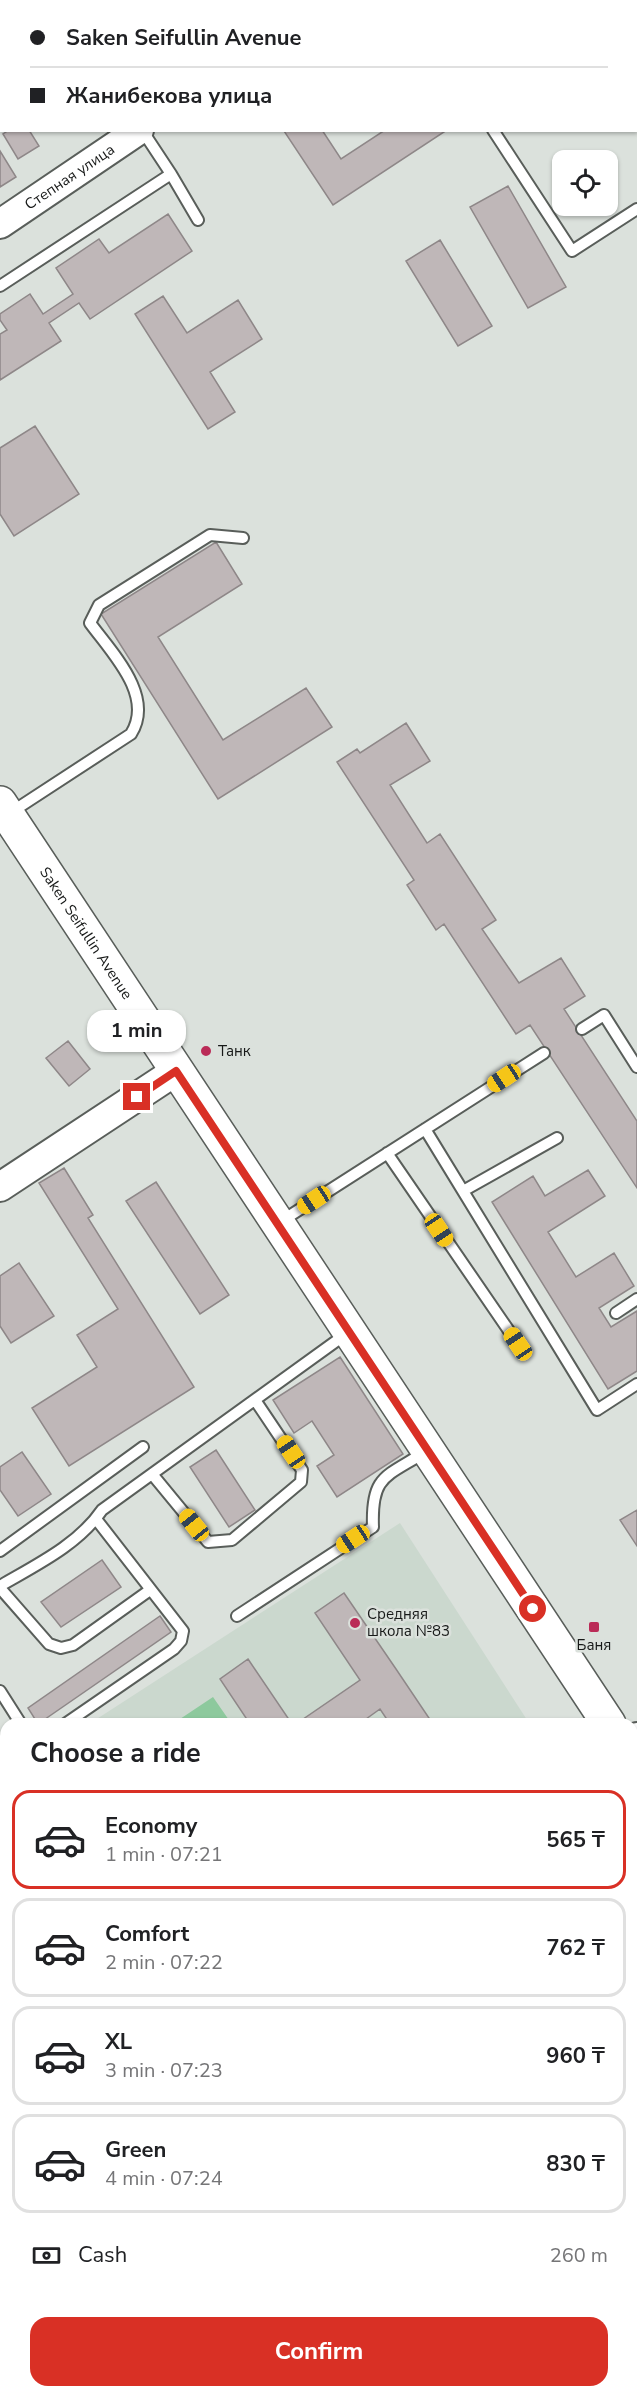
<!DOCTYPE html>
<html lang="en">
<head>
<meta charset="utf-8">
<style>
  :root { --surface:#fff; --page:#f6f6f6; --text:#202124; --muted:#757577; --line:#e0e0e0; --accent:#d93025 }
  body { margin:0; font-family:"Nunito Sans",sans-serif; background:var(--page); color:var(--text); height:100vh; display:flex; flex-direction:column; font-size:22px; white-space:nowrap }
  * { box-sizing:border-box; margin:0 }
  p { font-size:20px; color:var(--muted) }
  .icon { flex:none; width:33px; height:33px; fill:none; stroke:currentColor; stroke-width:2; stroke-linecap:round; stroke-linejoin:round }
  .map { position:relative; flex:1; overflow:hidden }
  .sheet { position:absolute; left:0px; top:1718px; width:638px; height:680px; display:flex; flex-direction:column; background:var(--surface); border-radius:18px 18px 0 0; box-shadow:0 2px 4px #0004 }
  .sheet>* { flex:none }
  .guide { position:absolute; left:0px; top:0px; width:638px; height:132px; box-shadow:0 2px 4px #0004; display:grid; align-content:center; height:132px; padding:0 30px; background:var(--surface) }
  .controls { position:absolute; left:552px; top:150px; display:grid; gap:12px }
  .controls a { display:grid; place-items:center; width:66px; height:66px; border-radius:12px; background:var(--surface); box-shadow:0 2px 4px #0004; font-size:30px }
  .end { position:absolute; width:27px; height:27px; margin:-14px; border:8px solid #d93025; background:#fff; box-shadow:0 0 0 3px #fff }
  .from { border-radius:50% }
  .bubble { position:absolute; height:42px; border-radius:18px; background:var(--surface); box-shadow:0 2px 4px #0004; font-size:20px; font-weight:700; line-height:42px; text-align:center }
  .car { position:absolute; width:18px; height:36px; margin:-18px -9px; border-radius:8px; box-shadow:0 0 4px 2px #0007; background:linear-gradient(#f5c518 24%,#345 0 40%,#f5c518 0 76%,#345 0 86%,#f5c518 0) }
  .guide b { display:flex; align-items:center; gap:21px; height:57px; font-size:22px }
  .guide b+b { border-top:2px solid var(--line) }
  .guide i { width:15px; height:15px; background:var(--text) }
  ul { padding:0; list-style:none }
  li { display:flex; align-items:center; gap:18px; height:99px; margin:0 12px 9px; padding:0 18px; border:3px solid var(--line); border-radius:18px }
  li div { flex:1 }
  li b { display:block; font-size:22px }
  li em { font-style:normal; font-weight:700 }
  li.selected { border-color:var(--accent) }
  li>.icon { width:54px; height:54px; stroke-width:1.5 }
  h2 { padding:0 30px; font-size:27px; line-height:72px }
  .pay { display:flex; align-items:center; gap:15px; height:66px; padding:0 30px; font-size:22px }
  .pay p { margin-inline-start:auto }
  .cta { display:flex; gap:12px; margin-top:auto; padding:12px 30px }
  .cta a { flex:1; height:69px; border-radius:18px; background:var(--accent); color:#fff; font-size:24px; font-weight:700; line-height:69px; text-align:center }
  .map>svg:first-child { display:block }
</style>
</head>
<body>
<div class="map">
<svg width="637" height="2396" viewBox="0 0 637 2396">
  <rect width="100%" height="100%" fill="#dbe1dc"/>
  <path fill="#cbd8ce" d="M400,1523l129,200 -440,1z"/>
  <path fill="#8dc99d" d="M213,1697l18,26h-57z
    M632,1799l5,8v76l-5,-2z"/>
  <path fill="#bfb7b8" stroke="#8e8788" stroke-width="1.5" d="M513,0h60l-62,2z
    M9,130h20l10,16 -21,13 -15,-25z
    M322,130l19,29 44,-29h62l-114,75 -49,-74z
    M0,151l16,26 -16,10z
    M508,186l58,101 -38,21 -58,-101z
    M168,214l24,37 -102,68 -11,-16 -30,20 12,18 -61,39v-46l7,-4 -7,-10v-6l30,-20 13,20 30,-20 -17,-26 43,-29 10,14z
    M440,240l52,86 -34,20 -52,-85z
    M163,296l24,37 51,-33 24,39 -52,33 25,40 -27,17 -73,-115z
    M35,426l44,68 -65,42 -14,-22v-66z
    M216,542l26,42 -84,53 65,103 83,-52 26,39 -114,72 -117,-185z
    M406,723l24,38 -40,24 37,58 13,-9 56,86 -14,9 37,54 42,-25 24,38 -21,13 73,112v67l-107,-163 -14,9 -72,-110 -8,6 -29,-45 7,-5 -77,-118 20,-13 3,4z
    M68,1041l22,28 -21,17 -23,-28z
    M64,1168l29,47 -5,3 106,169 -125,79 -37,-58 65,-41 -20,-32 41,-26 -79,-126z
    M588,1170l17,26 -57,36 28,45 38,-24 20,33 -35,22 12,19 26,-16v60l-29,18 -116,-187 41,-26 12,20z
    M156,1182l73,113 -29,19 -74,-113z
    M19,1263l35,53 -43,27 -11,-17v-50z
    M340,1357l63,97 -66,43 -20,-31 17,-11 -22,-34 -18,12 -21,-33z
    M216,1450l39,60 -26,17 -39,-60z
    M22,1452l29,42 -33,22 -18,-26v-23z
    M637,1510v36l-17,-26z
    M102,1560l19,27 -60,40 -20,-25z
    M344,1593l52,76 37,55h-43l-10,-15 -21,15h-63l64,-44 -45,-67z
    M160,1616l11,16 -133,92 -10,-16z
    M248,1659l44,65h-42l-30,-45z
    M637,2079v97l-5,16v-109z
    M6,2217v40l-6,-9v-27z
    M632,2256l5,9v125l-3,2 -2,-4z
    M97,2391h39l4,5h-40z
    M162,2391h60l-7,5h-60z
    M377,2391h48l-7,5h-38z
    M509,2391h39l3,5h-38z"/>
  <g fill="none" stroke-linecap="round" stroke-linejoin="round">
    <g stroke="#595e5a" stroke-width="14">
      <path id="lane" d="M405,0l1,2
        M472,2l2,-2
        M142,130l29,44
        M493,130l79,121 65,-42
        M0,286l171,-112 27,46
        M10,813l121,-79c24,-38 -19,-81 -41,-111l9,-18 111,-70 33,3
        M582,1029l22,-14 33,52
        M425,1129l172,281 40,-26
        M387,1153l131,191
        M463,1191l94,-53
        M280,1222l264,-169
        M616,1313l21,-14
        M152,1474l56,68 24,-2 69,-58 1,-12 -47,-70
        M0,1551l143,-104
        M0,1586c36,-21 78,-41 102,-76l244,-176
        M0,1588l49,56 12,4 12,-3 77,-55
        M237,1616l136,-89c-2,-52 13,-50 52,-75
        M0,1691l21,33
        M65,1724l109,-75 7,-8 2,-10 -87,-112
        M632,1913h5
        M0,2174l6,8
        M632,2206l5,-5
        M292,2391l2,5
        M490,2391l2,5
        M622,2391l3,5
        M2,2396l7,-5"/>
    </g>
    <g stroke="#595e5a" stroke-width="24">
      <path id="street" d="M127,0l2,2
        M0,2152l6,-4
        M0,2304l6,9
        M57,2391l3,5"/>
    </g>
    <g stroke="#595e5a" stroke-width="32">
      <g id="secondary">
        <path d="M337,2l3,-2"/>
        <path id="s1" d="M0,224l139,-94"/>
        <path d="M0,1187l176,-116"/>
        <path d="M632,1741l5,-4"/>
      </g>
    </g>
    <g stroke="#595e5a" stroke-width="36">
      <g id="primary">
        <path id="s2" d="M0,803l609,921"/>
        <path d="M632,1759l5,9"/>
      </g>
    </g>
    <use href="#lane" stroke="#fff" stroke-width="10"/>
    <use href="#street" stroke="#fff" stroke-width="21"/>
    <use href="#secondary" stroke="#fff" stroke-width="28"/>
    <use href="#primary" stroke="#fff" stroke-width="33"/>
  </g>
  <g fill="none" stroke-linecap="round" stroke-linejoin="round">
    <path stroke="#d93025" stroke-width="8" d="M137,1097l39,-26 357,538"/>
  </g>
  <g fill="#ba2b57" stroke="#dbe1dc" stroke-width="2">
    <circle cx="206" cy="1051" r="6"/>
    <circle cx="355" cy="1623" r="6"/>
    <rect x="588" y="1621" width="12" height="12" rx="3"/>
  </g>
  <g text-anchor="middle" stroke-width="5" stroke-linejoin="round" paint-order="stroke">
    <g font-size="15" fill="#171918" stroke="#dbe1dc">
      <text dy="5" stroke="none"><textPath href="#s1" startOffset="84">Степная улица</textPath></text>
      <text dy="5" stroke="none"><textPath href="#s2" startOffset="156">Saken Seifullin Avenue</textPath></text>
    </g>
    <g font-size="15" fill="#171918" stroke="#dbe1dc" text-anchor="start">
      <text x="218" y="1056">Танк</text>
      <text x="367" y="1619">Средняя<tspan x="367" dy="17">школа №83</tspan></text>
      <text x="594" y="1650" text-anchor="middle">Баня</text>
    </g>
  </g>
</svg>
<div class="controls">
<a><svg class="icon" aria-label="locate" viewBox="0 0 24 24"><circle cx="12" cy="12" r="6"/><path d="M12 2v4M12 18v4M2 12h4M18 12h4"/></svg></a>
</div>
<i class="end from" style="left:533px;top:1609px"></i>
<i class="end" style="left:137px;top:1097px"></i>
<div class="bubble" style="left:87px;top:1010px;width:99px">1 min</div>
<i class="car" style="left:504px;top:1078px;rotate:237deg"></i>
<i class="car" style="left:314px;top:1200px;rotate:237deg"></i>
<i class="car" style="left:439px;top:1230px;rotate:146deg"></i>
<i class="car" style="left:518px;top:1344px;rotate:326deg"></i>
<i class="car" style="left:291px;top:1452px;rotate:326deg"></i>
<i class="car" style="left:194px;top:1525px;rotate:321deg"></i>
<i class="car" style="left:353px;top:1539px;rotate:237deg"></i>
<div class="guide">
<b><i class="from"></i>Saken Seifullin Avenue</b>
<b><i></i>Жанибекова улица</b>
</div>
<section class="sheet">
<h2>Choose a ride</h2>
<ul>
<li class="selected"><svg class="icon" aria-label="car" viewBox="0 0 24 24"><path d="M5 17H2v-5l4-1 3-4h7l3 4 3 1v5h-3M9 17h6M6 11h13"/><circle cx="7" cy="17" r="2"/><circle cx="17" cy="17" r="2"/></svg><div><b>Economy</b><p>1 min · 07:21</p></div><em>565 ₸</em></li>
<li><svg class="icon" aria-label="car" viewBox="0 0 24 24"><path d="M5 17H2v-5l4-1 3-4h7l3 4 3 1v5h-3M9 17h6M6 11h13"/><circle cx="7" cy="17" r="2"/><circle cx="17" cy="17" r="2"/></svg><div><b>Comfort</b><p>2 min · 07:22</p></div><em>762 ₸</em></li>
<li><svg class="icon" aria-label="car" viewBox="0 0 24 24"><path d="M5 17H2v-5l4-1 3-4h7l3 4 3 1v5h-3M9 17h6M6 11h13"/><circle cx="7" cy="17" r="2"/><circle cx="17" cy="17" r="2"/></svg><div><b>XL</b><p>3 min · 07:23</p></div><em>960 ₸</em></li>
<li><svg class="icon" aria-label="car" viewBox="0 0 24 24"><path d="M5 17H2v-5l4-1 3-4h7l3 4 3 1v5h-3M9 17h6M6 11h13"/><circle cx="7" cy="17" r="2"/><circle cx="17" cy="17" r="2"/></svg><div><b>Green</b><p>4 min · 07:24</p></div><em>830 ₸</em></li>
</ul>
<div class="pay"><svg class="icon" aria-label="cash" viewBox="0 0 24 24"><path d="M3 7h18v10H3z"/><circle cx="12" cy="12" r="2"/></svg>Cash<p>260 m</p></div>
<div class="cta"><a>Confirm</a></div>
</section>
</div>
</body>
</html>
